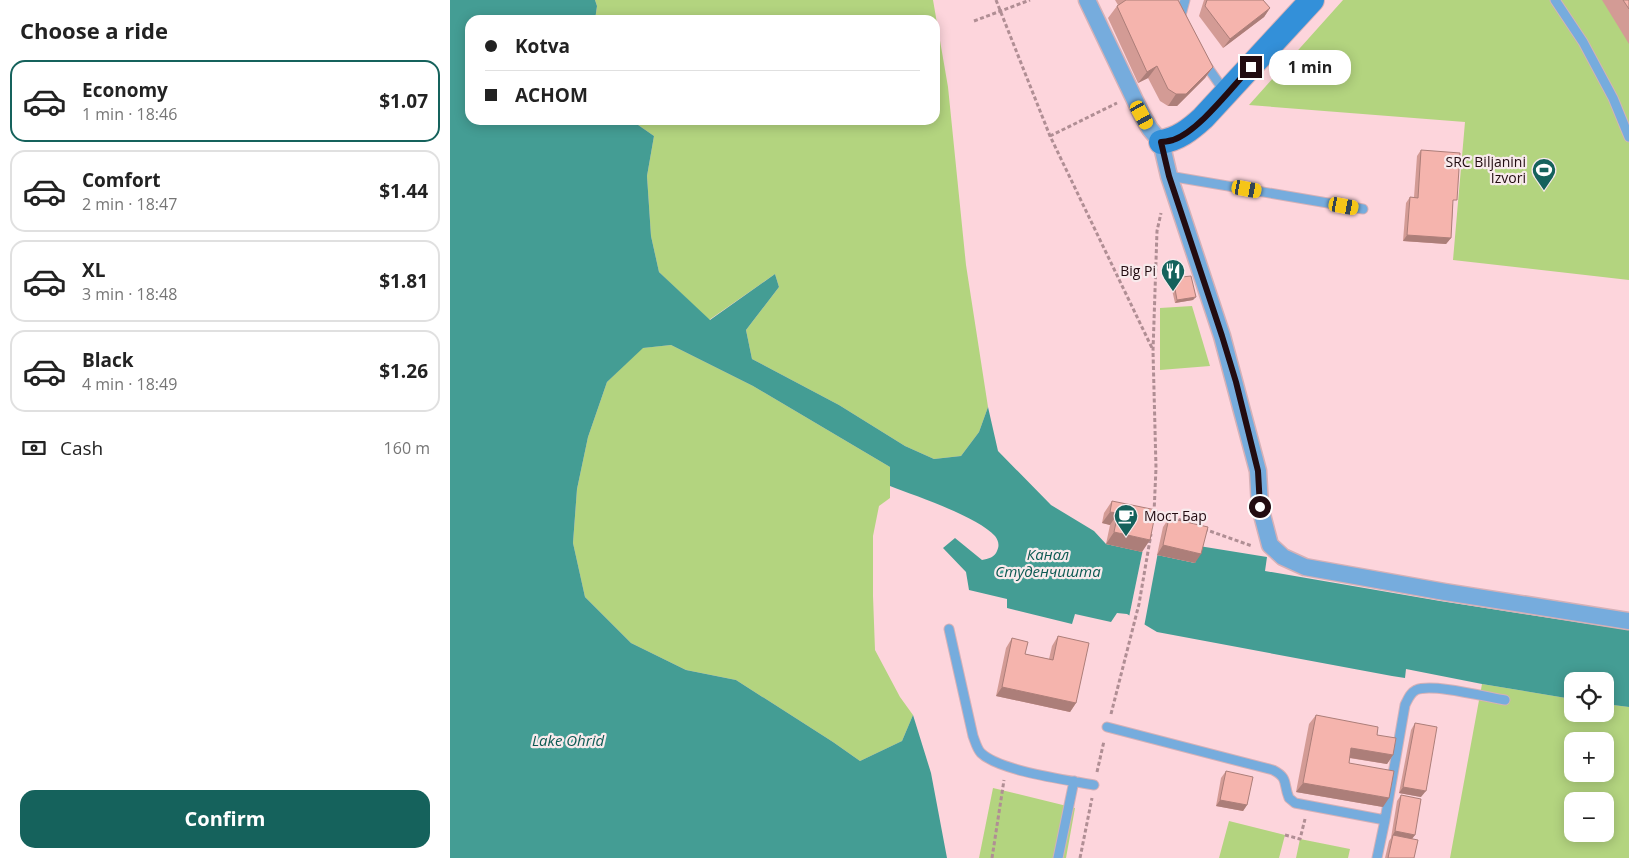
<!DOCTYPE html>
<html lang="en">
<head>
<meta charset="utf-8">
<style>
  :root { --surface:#fff; --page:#f2f2f2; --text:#222; --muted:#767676; --line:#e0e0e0; --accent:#15625c }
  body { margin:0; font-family:"Open Sans",sans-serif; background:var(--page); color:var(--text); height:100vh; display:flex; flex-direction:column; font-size:19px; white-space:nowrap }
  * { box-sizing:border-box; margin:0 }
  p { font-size:16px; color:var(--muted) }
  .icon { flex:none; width:28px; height:28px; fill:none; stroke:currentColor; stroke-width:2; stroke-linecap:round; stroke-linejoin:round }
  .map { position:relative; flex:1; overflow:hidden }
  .side { display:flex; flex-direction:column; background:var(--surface); width:450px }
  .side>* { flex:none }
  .guide { position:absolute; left:15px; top:15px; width:475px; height:110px; border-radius:15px; box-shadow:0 2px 12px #0003; display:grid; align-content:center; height:110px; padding:0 20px; background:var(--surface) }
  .tools { position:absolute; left:1114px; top:672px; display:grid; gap:10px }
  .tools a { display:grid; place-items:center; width:50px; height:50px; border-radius:10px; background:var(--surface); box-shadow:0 2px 12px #0003; font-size:25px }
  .end { position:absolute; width:22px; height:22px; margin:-11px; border:6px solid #220c11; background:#fff; box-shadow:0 0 0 2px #fff }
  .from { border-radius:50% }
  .bubble { position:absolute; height:35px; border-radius:15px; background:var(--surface); box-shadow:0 2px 12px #0003; font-size:16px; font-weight:700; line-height:35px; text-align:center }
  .car { position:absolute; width:15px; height:30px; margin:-15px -8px; border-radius:6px; box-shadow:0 0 4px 1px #0007; background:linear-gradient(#f5c518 24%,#345 0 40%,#f5c518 0 76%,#345 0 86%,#f5c518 0) }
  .guide b { display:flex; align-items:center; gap:18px; height:48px; font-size:19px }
  .guide b+b { border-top:1px solid var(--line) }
  .guide i { width:12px; height:12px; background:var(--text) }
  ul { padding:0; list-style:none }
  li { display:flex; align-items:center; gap:15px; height:82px; margin:0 10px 8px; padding:0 10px; border:2px solid var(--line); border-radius:15px }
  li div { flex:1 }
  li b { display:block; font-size:19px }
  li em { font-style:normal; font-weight:700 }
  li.selected { border-color:var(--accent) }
  li>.icon { width:45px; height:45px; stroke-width:1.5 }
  h2 { padding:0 20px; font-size:22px; line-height:60px }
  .pay { display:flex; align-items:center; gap:12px; height:55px; padding:0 20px; font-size:19px }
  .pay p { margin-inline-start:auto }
  .button { display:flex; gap:10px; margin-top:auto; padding:10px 20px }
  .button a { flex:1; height:58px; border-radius:15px; background:var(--accent); color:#fff; font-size:20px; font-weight:700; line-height:58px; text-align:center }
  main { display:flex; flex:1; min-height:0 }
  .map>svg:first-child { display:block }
</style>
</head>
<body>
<main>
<section class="side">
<h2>Choose a ride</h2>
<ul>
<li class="selected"><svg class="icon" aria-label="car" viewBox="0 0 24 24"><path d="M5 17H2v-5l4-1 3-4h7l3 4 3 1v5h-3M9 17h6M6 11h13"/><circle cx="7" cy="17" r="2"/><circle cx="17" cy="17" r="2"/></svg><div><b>Economy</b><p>1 min · 18:46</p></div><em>$1.07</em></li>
<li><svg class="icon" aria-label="car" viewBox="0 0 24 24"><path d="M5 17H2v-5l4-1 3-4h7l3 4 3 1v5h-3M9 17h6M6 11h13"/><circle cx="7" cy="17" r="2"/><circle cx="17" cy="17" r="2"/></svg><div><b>Comfort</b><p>2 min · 18:47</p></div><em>$1.44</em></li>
<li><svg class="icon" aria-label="car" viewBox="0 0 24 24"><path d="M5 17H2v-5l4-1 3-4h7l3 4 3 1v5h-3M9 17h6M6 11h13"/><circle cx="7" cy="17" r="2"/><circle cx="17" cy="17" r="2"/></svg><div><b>XL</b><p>3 min · 18:48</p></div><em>$1.81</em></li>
<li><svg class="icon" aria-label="car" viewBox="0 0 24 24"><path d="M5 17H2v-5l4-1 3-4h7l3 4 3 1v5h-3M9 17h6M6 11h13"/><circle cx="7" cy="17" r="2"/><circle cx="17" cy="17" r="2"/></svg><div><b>Black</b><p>4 min · 18:49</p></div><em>$1.26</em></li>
</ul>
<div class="pay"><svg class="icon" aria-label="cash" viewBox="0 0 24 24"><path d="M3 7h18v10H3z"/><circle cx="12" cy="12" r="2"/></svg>Cash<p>160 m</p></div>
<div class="button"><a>Confirm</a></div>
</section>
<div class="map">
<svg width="1179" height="858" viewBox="0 0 1179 858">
  <rect width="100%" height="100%" fill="#fdd5dc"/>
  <path fill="#b3d47f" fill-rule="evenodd" d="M145,0h338l15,87 18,178 22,142 -9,25 -18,24 -27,3 -29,-13 -66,-41 -87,-46 -6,-29 33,-43 -4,-13 -66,46 -50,-48 -8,-36 -4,-60 7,-40 -23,-16h304v-100h-340l2,-14z
    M893,0h286v280l-176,-20 12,-138 -216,-17z
    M742,306l18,60 -50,4v-62z
    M221,345l82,41 137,81v31l-11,8 -6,30v60l2,54 25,47 13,18 -11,26 -42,20 -27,-19 -97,-62 -50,-10 -55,-27 -46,-46 -12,-54 4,-54 11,-52 19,-55 35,-34z
    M1032,684l90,15v15h33v-10l24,3v151h-179zM1122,741h33v33h-33zM1122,801h33v33h-33z
    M543,788l82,20 -9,50h-87z
    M779,821l56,14 -6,23h-60z
    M850,839l50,10 -2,9h-52z"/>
  <path fill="#449d94" d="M0,0h145l2,6 -2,14h-125v100h161l23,16 -7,40 4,60 8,36 51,48 65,-46 4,13 -33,43 6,29 87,46 66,41 29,13 27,-3 18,-24 9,-25 10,44 53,54 43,26 12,13 89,19 4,-17 68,11 -2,14 175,30 189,29v77l-24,-3v-23h-33v18l-90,-15 -76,-15 -1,9 -13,-2 -235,-44 -30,-18 -10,-1 -6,9 -36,-8 -3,10 -65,-16v-9l-38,-9 -3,-18 -23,-24 12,-10 27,22c6,-1 13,-3 15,-9 3,-6 1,-11 -2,-15 -17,-19 -79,-40 -105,-50v-19l-137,-81 -82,-41 -28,3 -36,34 -19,55 -11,52 -4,54 12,54 46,46 55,27 50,10 97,62 27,19 42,-20 11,-26 18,58 16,85h-497z"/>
  <path fill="#fdd5dc" d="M693,549l15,3 -14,75 -15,-10z"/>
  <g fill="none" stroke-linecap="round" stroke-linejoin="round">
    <g stroke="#d6b1b7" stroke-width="11">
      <path id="lane" d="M1105,0l28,42 30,56 16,39
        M732,19l-1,-4 4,-15
        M754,62l21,30
        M719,176l194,33
        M499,629l24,107c2,5 4,13 8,17 18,18 87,27 113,32
        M657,727l166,43c16,8 10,14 16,28l6,5 90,17
        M608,858l16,-77
        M927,858l8,-38 20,-115c3,-6 5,-12 11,-15 16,-7 70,7 89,10"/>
    </g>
    <g stroke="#d6b1b7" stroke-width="19">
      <path id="street" d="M637,0l55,115 8,14 11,13 8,34 53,160 36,135 2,36 10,38 13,12 22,10 140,25 184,29"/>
    </g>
    <g stroke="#d6b1b7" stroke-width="26">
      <path id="secondary" d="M711,142c17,-3 29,-12 42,-24l109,-118"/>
    </g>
    <path stroke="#b08e94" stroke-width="3" stroke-dasharray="4 2.5" stroke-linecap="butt" d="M546,0l54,136 102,212
      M524,21l56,-21
      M600,136l67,-33
      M704,511l35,12
      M704,513l2,-45 -3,-117 4,-120 4,-18
      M754,529l48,17
      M661,714l28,-110 12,-70
      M647,772l7,-31
      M835,835l15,4 5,-20
      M542,858l12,-78
      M630,858l12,-60"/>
    <use href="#lane" stroke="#76acdd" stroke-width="9"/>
    <use href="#street" stroke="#76acdd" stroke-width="16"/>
    <use href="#secondary" stroke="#3390d9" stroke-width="24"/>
  </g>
  <path fill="#d39b95" d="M665,0h63l35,67 -8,11 -28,28h-9l-8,-5 -12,-23 -10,5 -30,-65 9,-12 1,-1z
    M754,0h59l7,8 -6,9 -41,31 -24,-32z
    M1152,0h27v44z
    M971,150l32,55 -2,33 -5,6 -43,-3 3,-38 4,-6h4l3,-41z
    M723,278l20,22 -18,3 -5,-22z
    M662,501l30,51 -36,-8 4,-19 -8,-2 2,-10z
    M719,518l26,45 -38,-8 6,-28z
    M608,636l18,67 -6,9 -74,-16 10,-48 6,-10 13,16 24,5 3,-13z
    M866,715l61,20 16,20 -6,9 -38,-6v5l34,44 -87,-15 13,-68z
    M965,723l6,74 -22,-4 12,-63z
    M776,771l21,34 -4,6 -27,-5 5,-28z
    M951,795l14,40 -3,4 2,19h-29l4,-17 2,-3 6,-37z"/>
  <path fill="#ac7e79" d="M820,8l-6,9 -41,31 7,-9z
    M707,66l-9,12 -10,5 9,-11z
    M763,67l-8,11 -28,28h-9l8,-12z
    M957,235l44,3 -5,6 -43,-3z
    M746,297l-3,3 -18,3 2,-3z
    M660,512l8,1 -8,12 -8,-2z
    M664,532l36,8 -8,12 -36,-8z
    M713,545l38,9 -6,9 -38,-8z
    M552,687l74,16 -6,9 -74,-16z
    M901,748l42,7 -6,9 -42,-7z
    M853,783l86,15 -6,9 -87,-15z
    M953,787l23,4 -5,6 -22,-4z
    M770,800l27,5 -4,6 -27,-5z
    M945,831l20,4 -5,6 -17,-6 -2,3z"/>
  <path fill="#f5b4ad" stroke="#ac7e79" d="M676,0h52l35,67 -27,27h-10l-8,-5 -11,-23 -10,6 -30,-66z
    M757,0h56l7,8 -40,31 -25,-33z
    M1173,0h6v9z
    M971,150l39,3 -3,47h-4l-2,38 -44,-3 3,-38 8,1z
    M741,276l5,21 -19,3 -4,-22z
    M662,501l44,9 -6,30 -36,-8 4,-19 -8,-1z
    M719,518l39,9 -7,27 -38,-9z
    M608,636l31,7 -13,60 -74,-16 10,-49 16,4 -3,12 28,6z
    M866,715l62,12 -1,8 19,3 -3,17 -42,-7 -2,15 45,8 -5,27 -86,-15z
    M965,723l22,4 -11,64 -23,-4z
    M776,771l27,6 -6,28 -27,-5z
    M951,795l20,4 -6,36 -20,-4z
    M943,835l25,5 -4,18h-26z"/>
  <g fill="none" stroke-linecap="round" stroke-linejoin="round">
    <path stroke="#220c11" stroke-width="6" d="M801,67c-20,21 -52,64 -78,73 -4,1 -8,2 -12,2l8,34 53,160 14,46 22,89 2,36"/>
  </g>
  <defs>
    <g id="stadium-pin" transform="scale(1.25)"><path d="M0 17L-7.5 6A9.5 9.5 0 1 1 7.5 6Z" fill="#15625c" stroke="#f8eaec"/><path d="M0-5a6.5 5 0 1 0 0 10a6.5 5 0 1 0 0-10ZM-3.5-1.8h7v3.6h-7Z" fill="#fff"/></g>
    <g id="restaurant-pin" transform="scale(1.25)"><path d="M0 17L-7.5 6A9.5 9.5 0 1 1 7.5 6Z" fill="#15625c" stroke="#f8eaec"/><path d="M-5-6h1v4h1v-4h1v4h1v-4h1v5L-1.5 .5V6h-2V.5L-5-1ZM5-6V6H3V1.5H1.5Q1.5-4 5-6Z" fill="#fff"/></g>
    <g id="cafe-pin" transform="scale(1.25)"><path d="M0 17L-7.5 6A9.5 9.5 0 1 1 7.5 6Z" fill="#15625c" stroke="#f8eaec"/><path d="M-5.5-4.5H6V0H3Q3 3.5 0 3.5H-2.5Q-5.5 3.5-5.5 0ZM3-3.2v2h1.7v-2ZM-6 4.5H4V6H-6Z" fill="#fff"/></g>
  </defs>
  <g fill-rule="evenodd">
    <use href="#stadium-pin" x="1094" y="170"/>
    <use href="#restaurant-pin" x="723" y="271"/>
    <use href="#cafe-pin" x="676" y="516"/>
  </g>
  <g text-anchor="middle" stroke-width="4.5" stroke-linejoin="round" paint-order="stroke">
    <g font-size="14" fill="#220c11" stroke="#f8eaec" text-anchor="end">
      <text x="1076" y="167">SRC Biljanini<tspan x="1076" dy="16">Izvori</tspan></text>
      <text x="706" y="276">Big Pi</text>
      <text x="694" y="521" text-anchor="start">Мост Бар</text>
    </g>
    <g font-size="15" font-style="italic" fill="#0d5a53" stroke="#f8eaec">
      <text x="598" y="560">Канал<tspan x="598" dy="17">Студенчишта</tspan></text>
      <text x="118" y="746">Lake Ohrid</text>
    </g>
  </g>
</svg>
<div class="tools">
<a><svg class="icon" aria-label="locate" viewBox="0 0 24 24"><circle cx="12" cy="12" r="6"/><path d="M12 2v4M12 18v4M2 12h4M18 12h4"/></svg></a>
<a>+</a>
<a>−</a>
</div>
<i class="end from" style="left:810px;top:507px"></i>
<i class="end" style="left:801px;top:67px"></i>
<div class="bubble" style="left:819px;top:50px;width:82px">1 min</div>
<i class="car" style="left:692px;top:115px;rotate:151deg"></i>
<i class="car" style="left:797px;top:189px;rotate:100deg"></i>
<i class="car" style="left:894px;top:206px;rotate:100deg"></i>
<div class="guide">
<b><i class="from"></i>Kotva</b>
<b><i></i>АСНОМ</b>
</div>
</div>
</main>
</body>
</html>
